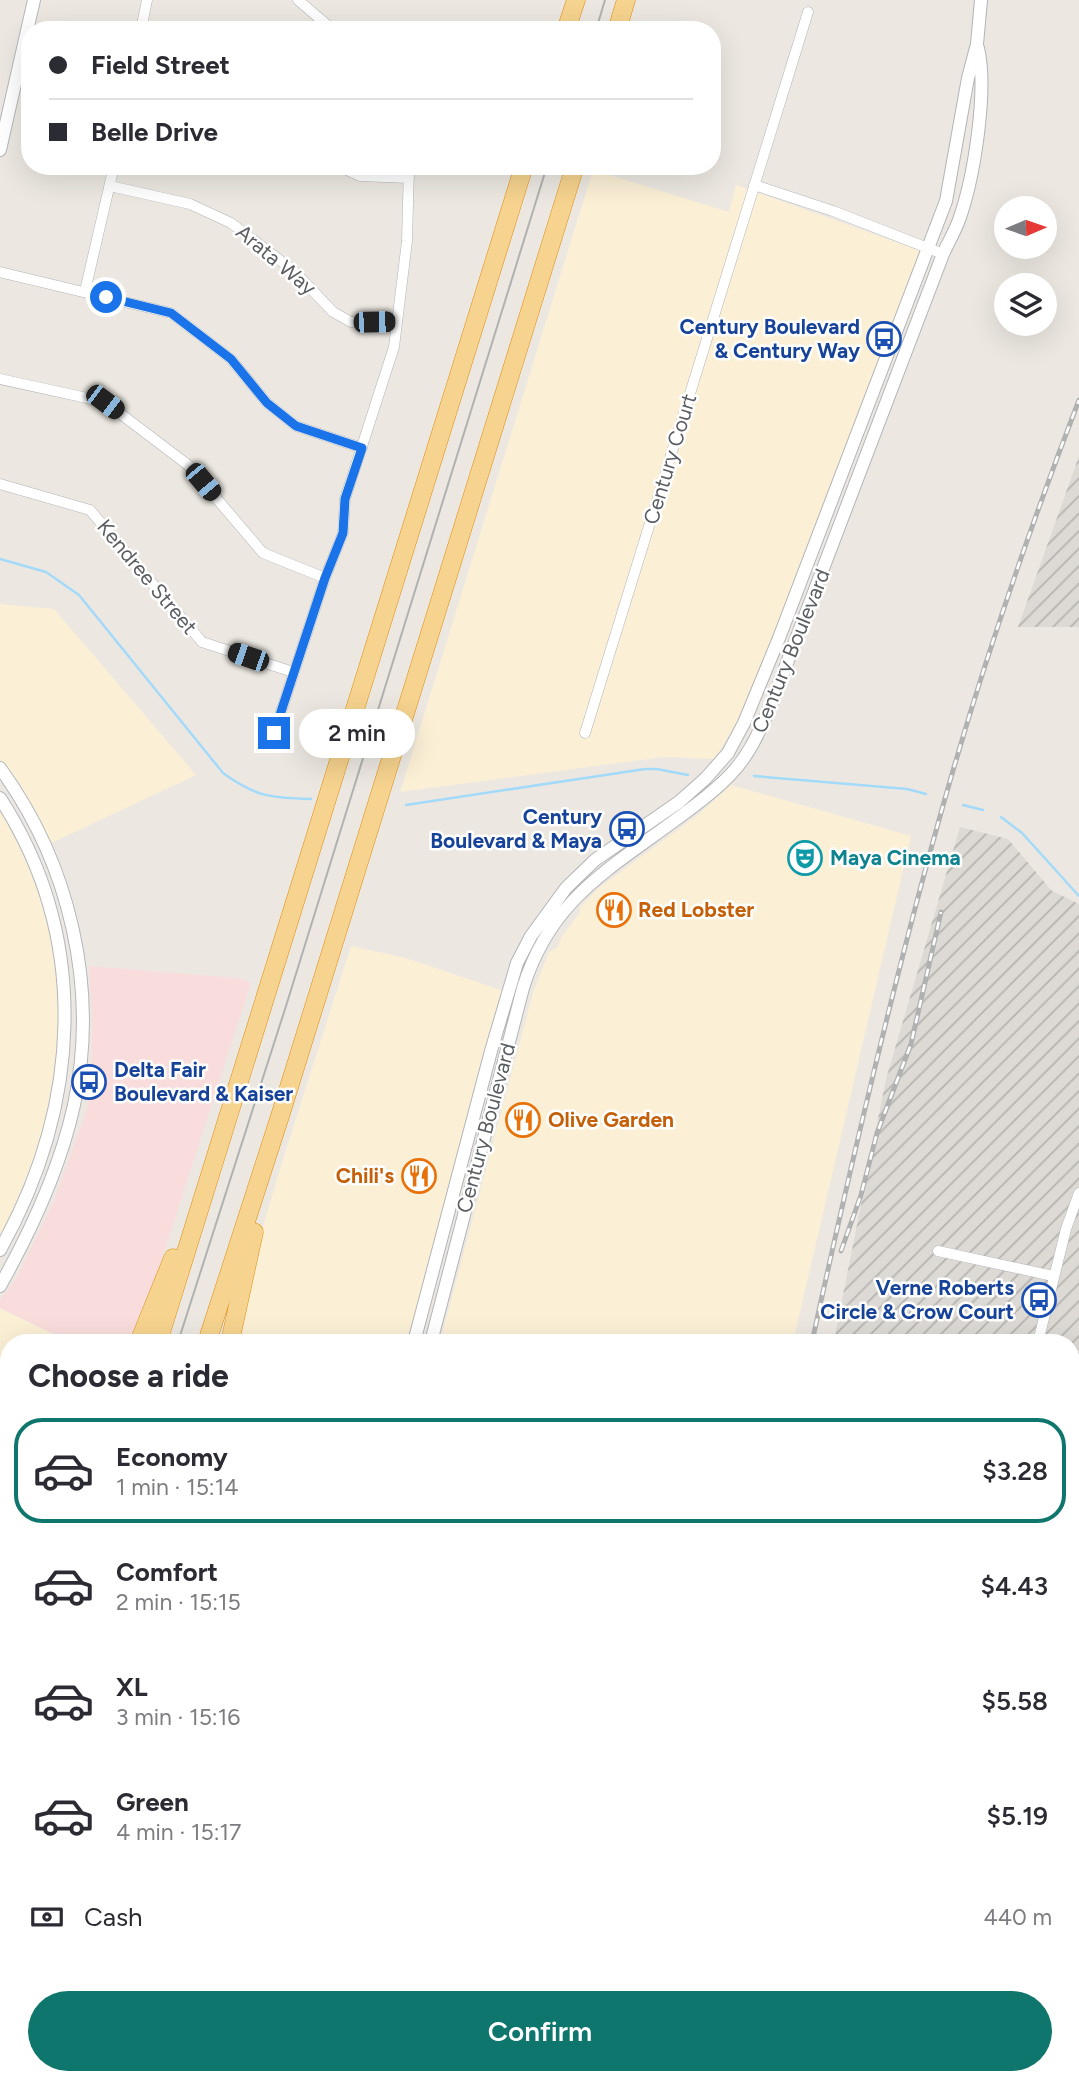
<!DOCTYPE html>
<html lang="en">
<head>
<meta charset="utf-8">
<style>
  :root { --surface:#fff; --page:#f7f7f7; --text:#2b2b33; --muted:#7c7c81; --line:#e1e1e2; --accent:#0f766e }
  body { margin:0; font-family:Figtree,sans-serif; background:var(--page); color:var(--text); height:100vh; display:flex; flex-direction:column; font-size:26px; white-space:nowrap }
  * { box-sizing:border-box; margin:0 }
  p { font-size:23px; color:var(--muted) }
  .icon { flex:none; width:38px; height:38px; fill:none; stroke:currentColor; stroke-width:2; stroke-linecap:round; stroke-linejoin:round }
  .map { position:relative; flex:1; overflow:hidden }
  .details { position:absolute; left:0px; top:1334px; width:1080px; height:751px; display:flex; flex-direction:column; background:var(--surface); border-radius:28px 28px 0 0; box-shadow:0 7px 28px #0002 }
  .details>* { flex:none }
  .top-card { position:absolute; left:21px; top:21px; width:700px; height:154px; border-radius:28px; box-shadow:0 7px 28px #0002; display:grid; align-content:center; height:154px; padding:0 28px; background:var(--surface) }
  .needle { width:46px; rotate:88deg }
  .fabs { position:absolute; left:994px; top:196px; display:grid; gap:14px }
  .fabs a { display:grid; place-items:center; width:63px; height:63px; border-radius:50%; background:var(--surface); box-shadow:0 7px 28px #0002; font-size:35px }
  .end { position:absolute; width:32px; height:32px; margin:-16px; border:9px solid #1a73e8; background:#fff; box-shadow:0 0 0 4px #fff }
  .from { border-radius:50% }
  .bubble { position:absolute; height:49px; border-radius:24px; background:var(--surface); box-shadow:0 7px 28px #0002; font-size:23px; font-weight:600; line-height:49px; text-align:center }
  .car { position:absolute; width:21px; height:42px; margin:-21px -10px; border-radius:9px; box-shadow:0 0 5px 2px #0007; background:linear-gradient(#222 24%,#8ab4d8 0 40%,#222 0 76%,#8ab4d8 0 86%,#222 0) }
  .top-card b { display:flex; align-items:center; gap:24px; height:66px; font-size:26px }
  .top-card b+b { border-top:2px solid var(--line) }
  .top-card i { width:18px; height:18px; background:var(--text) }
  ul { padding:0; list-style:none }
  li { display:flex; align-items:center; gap:21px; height:105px; margin:0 14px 10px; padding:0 14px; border:4px solid transparent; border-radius:28px }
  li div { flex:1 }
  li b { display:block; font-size:26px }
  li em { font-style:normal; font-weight:600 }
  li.on { border-color:var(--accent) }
  li>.icon { width:63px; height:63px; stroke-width:1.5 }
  h2 { padding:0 28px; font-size:32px; line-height:84px }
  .pay { display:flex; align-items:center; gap:18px; height:77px; padding:0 28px; font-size:26px }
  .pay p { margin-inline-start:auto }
  .button { display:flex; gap:14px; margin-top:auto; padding:14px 28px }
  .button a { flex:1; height:80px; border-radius:42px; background:var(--accent); color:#fff; font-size:28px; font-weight:600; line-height:80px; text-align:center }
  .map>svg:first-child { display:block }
</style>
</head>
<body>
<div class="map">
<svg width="1079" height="2084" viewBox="0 0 1079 2084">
  <defs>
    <pattern id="industrial-furrows" width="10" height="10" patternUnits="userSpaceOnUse" patternTransform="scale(1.75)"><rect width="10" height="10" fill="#dddad5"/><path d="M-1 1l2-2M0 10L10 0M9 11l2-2" fill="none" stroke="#b6b4b0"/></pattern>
  </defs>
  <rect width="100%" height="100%" fill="#ece8e1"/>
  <path fill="#fbf0d6" d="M593,170l136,42 7,-27 188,67 -183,465 -27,42 -50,-2 -264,35z
    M0,604l54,5 142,166 -149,70 -47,-80z
    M731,785l180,51 -118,506h-353l93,-349 16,-41 9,-5 1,-6 21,-29v-5l19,-19 100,-74z
    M0,798l16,27 45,137 -4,137 -57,151z
    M351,946l55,12 98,33 -94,351h-171l10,-67 30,-103z
    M0,1308l70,34h-61v233l-9,9z
    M9,1981v95h454l10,8h-473v-80z
    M517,2076h105l-2,8h-93z"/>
  <path fill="url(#industrial-furrows)" d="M1079,456v171h-61z
    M960,827l48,12 44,52 27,13v1180h-129l-39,-8h160v-734h-226l-11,-2 52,-261z
    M665,2076h199l-1,8h-200z"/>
  <path fill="#f9dddd" d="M89,966l149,12 13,5 -100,310 -20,49h-61l-70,-34v-8l17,-23 36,-74 32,-88 6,-26 1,-74z"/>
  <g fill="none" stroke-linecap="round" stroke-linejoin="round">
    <path stroke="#a4daf9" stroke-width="2.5" d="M0,559l46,13 33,23 144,178c33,24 48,25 88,26
      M754,776l153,13 19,5
      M406,805l239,-36h12l31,6
      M963,805l20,5
      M1001,817l21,16 57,63"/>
    <g stroke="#b2b4b8" stroke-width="11">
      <path id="minor" d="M298,0l35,30
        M141,30l6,-30
        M338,166l22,10 49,2
        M754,185l79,26 110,43
        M110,186l80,18 41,19 63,48 39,41 18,10 46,-1
        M0,272l171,41 60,46 36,44 29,23 66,22
        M85,291l29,-125
        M0,379l105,23 83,63 75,88 62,25
        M0,484l90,26 112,132 91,30
        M274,733l51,-155 18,-45 2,-34 49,-152 13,-106 2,-75
        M585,733l223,-721
        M938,1251l115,25
        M1038,1342l28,-113 13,-36
        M116,2084l3,-8
        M872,2084l1,-8"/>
    </g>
    <g stroke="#b2b4b8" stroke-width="14">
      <path id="tertiary" d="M414,1342l77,-291 26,-88 14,-27 35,-48 29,-28 84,-58 27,-24 22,-25 16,-30 35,-85 167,-437 22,-123 9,-34 4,-44
        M431,1342l92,-354c27,-88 85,-118 155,-170 18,-13 37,-27 53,-44 19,-20 29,-44 40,-69l172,-451c5,-11 12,-23 16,-34 15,-42 29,-129 19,-172
        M482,2084l7,-8"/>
    </g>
    <g stroke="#b3b6bb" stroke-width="14">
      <path id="secondary" d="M0,150l34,-150
        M0,768c70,96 99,220 74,337 -14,64 -42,124 -74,181
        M0,798c92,142 80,309 0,452
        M0,1686l9,8
        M463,2076l10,8
        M496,2076l10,8"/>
    </g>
    <g stroke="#de8d0f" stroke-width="19">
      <path id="motorway" d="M566,30l10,-30
        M617,30l9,-30
        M139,1342l34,-84
        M158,1342l366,-1176
        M207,1342l74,-229 294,-947
        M230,1342l24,-110
        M0,1657l9,-16
        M0,1847l9,-28
        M0,2004l9,-29"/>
    </g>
    <use href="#minor" stroke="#fff" stroke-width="10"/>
    <use href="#tertiary" stroke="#fff" stroke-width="12"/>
    <use href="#secondary" stroke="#fff" stroke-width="12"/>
    <use href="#motorway" stroke="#f6d38e" stroke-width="18"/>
    <path stroke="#b0b1b1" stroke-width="2" d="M596,30l9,-30
      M178,1342l108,-336 261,-840
      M0,1906l9,-28
      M0,1929l9,-28"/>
    <g stroke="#b0b1b1" stroke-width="5">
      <path id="rail" d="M841,1251l20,-56 16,-62 34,-89 30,-132
        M812,1342c41,-188 85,-376 138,-561 37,-129 81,-256 129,-381
        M642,2084l1,-8"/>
    </g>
    <use href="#rail" stroke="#fff" stroke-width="2.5" stroke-dasharray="8" stroke-linecap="butt"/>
  </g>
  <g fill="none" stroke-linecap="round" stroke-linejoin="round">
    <path stroke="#1a73e8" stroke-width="9" d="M106,297l65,16 60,46 36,44 29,23 66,22 -17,51 -2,34 -18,45 -51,155"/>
  </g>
  <defs>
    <g id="bus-ring" transform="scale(1.75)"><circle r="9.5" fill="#fff" stroke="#1a4fb4" stroke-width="1.5"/><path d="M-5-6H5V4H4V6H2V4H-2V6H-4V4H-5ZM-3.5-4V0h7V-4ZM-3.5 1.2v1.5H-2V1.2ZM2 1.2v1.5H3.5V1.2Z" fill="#1a4fb4"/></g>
    <g id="theatre-ring" transform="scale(1.75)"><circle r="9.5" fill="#fff" stroke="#0f9aa8" stroke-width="1.5"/><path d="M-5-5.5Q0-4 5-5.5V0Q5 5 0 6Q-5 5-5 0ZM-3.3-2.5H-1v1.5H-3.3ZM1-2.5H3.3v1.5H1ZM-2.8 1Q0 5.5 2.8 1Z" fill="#0f9aa8"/></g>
    <g id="restaurant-ring" transform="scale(1.75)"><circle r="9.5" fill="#fff" stroke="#e8710a" stroke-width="1.5"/><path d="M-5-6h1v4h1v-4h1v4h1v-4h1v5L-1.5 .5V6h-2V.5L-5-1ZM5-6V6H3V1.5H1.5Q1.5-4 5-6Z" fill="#e8710a"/></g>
  </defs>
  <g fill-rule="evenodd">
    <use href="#bus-ring" x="884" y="339"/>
    <use href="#bus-ring" x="627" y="829"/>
    <use href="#theatre-ring" x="805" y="858"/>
    <use href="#restaurant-ring" x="614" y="910"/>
    <use href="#bus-ring" x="89" y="1082"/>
    <use href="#restaurant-ring" x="523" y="1120"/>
    <use href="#restaurant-ring" x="419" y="1176"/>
    <use href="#bus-ring" x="1039" y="1300"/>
  </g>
  <g text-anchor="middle" stroke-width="5" stroke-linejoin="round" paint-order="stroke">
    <g font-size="21" fill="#5a5d61" stroke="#fff">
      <text transform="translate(276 260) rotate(40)" y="7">Arata Way</text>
      <text transform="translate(670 459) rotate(-73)" y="7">Century Court</text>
      <text transform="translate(147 577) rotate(50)" y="7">Kendree Street</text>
      <text transform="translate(791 651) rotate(-68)" y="7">Century Boulevard</text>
      <text transform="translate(486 1128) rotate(-75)" y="7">Century Boulevard</text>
    </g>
    <g font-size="21" font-weight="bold" fill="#164399" stroke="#fff" text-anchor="end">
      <text x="860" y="334">Century Boulevard<tspan x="860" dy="24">&amp; Century Way</tspan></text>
      <text x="602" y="824">Century<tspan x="602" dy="24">Boulevard &amp; Maya</tspan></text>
      <text x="114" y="1077" text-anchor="start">Delta Fair<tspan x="114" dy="24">Boulevard &amp; Kaiser</tspan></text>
      <text x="1014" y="1295">Verne Roberts<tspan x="1014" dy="24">Circle &amp; Crow Court</tspan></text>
    </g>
    <g font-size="21" font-weight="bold" fill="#0d838f" stroke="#fff" text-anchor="start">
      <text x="830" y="865">Maya Cinema</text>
    </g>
    <g font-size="21" font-weight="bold" fill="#c56008" stroke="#fff" text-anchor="start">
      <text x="638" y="917">Red Lobster</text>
      <text x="548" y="1127">Olive Garden</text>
      <text x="394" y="1183" text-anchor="end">Chili's</text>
    </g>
  </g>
</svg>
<div class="fabs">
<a><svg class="needle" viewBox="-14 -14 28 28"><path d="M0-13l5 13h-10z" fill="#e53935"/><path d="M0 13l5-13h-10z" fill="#7c7c81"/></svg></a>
<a><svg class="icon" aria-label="layers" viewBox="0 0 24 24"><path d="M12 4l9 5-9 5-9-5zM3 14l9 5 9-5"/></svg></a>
</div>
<i class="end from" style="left:106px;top:297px"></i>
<i class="end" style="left:274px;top:733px"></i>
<div class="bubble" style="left:299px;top:709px;width:116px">2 min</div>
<i class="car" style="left:374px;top:322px;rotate:89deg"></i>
<i class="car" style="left:105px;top:402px;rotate:127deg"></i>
<i class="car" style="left:203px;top:482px;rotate:140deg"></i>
<i class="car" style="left:248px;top:657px;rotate:289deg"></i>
<div class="top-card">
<b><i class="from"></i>Field Street</b>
<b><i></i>Belle Drive</b>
</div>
<section class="details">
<h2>Choose a ride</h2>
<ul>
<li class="on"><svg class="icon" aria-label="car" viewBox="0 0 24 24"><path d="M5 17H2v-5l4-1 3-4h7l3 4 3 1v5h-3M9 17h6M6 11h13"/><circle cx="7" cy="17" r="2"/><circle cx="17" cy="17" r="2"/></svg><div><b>Economy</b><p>1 min · 15:14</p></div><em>$3.28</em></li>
<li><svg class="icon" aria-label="car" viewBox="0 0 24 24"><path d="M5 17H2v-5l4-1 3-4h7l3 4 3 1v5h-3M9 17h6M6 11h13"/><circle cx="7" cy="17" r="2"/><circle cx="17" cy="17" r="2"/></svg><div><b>Comfort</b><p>2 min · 15:15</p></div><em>$4.43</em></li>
<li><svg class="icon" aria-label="car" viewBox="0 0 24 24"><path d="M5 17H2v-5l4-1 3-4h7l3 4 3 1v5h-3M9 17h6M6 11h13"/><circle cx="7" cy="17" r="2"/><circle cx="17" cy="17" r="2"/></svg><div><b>XL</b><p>3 min · 15:16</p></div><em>$5.58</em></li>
<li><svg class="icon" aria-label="car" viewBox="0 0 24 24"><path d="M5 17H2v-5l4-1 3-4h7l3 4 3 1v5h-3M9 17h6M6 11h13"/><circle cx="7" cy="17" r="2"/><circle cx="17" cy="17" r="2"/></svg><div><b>Green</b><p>4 min · 15:17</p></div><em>$5.19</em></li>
</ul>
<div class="pay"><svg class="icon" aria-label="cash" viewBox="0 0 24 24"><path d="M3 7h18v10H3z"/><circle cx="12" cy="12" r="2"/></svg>Cash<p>440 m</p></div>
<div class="button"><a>Confirm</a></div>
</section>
</div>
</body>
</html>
